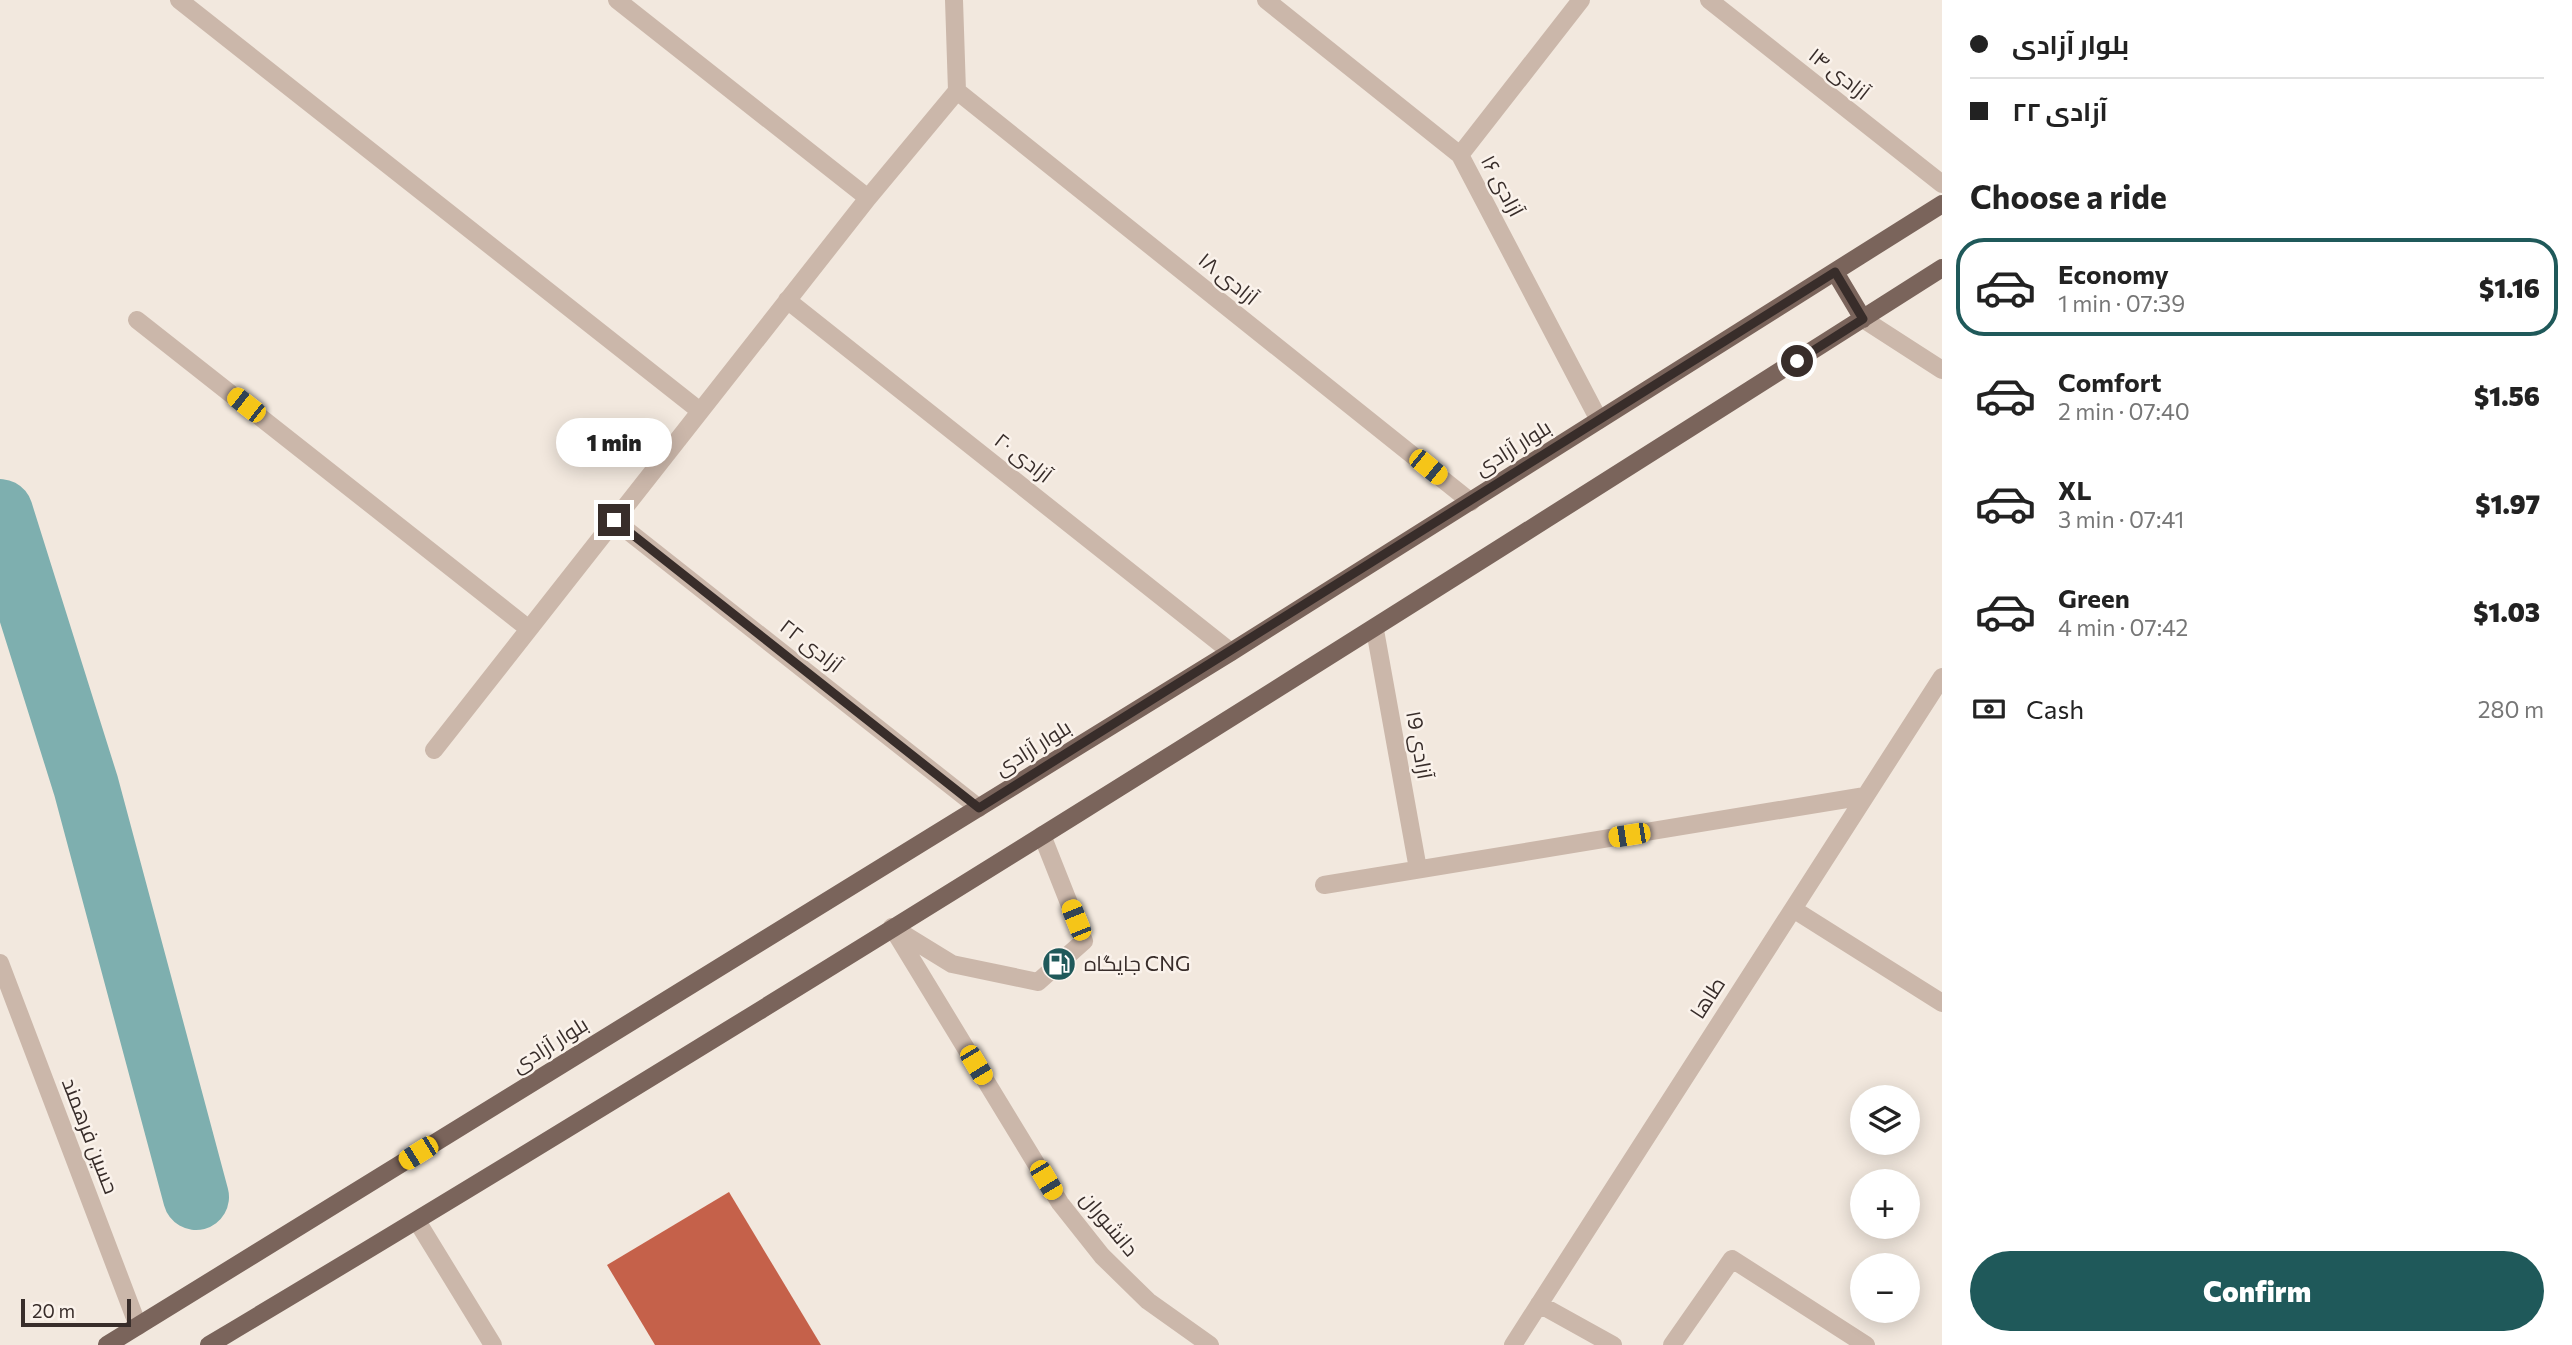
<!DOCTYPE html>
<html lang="en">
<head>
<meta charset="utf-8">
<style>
  :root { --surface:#fff; --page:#f2f2f2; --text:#222; --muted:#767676; --line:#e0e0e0; --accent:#1f595a }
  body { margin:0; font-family:Commissioner,Cairo,sans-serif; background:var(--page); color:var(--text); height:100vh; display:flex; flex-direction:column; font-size:26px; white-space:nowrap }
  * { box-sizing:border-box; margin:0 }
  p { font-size:23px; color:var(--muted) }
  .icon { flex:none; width:38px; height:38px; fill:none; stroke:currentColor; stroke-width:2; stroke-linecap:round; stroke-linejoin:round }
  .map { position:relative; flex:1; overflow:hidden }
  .drawer { display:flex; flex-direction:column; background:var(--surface); width:630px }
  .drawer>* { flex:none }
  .top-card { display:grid; align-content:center; height:154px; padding:0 28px; background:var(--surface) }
  .controls { position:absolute; left:1850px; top:1085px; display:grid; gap:14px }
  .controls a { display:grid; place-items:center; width:70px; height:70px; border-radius:50%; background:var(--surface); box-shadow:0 4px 18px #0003; font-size:35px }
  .scale { position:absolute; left:21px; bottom:18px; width:110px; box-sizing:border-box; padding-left:7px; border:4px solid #382d2a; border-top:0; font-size:19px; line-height:24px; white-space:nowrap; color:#382d2a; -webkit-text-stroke:5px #faf2eb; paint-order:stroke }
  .end { position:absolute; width:32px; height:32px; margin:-16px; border:9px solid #382d2a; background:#fff; box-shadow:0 0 0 4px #fff }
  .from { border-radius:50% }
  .bubble { position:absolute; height:49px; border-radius:24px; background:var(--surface); box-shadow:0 4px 18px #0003; font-size:23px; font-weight:800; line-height:49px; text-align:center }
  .car { position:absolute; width:21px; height:42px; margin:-21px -10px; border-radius:9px; box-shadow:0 0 5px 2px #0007; background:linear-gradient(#f5c518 24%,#345 0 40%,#f5c518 0 76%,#345 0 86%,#f5c518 0) }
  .top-card b { display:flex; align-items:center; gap:24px; height:66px; font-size:26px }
  .top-card b+b { border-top:2px solid var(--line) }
  .top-card i { width:18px; height:18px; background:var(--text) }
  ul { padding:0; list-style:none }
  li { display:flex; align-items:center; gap:21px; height:98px; margin:0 14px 10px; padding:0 14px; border:4px solid transparent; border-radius:28px }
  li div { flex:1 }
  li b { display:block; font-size:26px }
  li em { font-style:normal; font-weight:800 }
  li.active { border-color:var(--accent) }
  li>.icon { width:63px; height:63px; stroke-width:1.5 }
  h2 { padding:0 28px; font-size:32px; line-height:84px }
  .pay { display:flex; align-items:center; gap:18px; height:77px; padding:0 28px; font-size:26px }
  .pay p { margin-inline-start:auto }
  .action { display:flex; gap:14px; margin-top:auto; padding:14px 28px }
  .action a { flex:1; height:80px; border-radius:42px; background:var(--accent); color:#fff; font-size:28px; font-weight:800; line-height:80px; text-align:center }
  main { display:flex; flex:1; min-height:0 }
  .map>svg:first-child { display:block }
</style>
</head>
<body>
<main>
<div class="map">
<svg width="1942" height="1345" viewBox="0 0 1942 1345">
  <rect width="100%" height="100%" fill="#f2e8de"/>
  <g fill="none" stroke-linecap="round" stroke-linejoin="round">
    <path stroke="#7eafaf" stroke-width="66" d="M0,512l86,274 110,411"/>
  </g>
  <path fill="#c5614a" d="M729,1192l92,153h-166l-48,-80z"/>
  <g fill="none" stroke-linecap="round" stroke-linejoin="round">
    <path stroke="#cbb7aa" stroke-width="18" d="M179,0l521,411
      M617,0l251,198
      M1266,0l194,155 139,265
      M1709,0l233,184
      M957,91l514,411
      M1460,155l121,-155
      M787,300l444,352
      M1863,319l79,51
      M137,320l392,309
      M614,520l365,288
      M1375,630l43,239
      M434,750l434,-552 89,-107 -3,-91
      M1324,885l541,-89
      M1793,909l149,94
      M892,927l168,276 42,53 46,45 62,44
      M895,929l57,35 86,18 46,-41 -42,-106
      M0,963l138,363
      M417,1221l76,124
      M1539,1304l74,41
      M1513,1345l429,-668
      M1672,1345l60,-86 134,86"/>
    <path stroke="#7a645b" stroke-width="18" d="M1835,272l28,47
      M107,1345l1124,-693 711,-448
      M209,1345c584,-349 1159,-712 1733,-1077"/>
  </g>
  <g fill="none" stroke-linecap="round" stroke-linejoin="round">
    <path stroke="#382d2a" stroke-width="9" d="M614,520l365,288 856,-536 28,47 -66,42"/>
  </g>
  <defs>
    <g id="fuel-disc" transform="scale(1.75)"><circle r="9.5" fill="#1f595a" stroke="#faf2eb"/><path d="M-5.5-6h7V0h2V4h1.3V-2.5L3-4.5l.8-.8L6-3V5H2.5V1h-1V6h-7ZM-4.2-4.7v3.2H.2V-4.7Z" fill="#fff"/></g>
  </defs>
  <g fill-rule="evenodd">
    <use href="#fuel-disc" x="1059" y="964"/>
  </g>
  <g text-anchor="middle" stroke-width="5" stroke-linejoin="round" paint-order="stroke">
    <g font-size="21" fill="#382d2a" stroke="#faf2eb">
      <text transform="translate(1839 74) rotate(38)" y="7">آزادی ۱۴</text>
      <text transform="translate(1502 186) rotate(62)" y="7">آزادی ۱۶</text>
      <text transform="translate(1228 279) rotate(39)" y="7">آزادی ۱۸</text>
      <text transform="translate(1513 448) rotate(-32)" y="7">بلوار آزادی</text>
      <text transform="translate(1023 458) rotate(38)" y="7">آزادی ۲۰</text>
      <text transform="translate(811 646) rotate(38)" y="7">آزادی ۲۲</text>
      <text transform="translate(1419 745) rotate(80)" y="7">آزادی ۱9</text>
      <text transform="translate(1033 748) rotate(-32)" y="7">بلوار آزادی</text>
      <text transform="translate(1708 998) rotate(-57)" y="7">طاها</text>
      <text transform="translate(550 1045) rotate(-32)" y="7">بلوار آزادی</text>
      <text transform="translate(90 1136) rotate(69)" y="7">حسین فرهمند</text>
      <text transform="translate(1109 1224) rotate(50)" y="7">دانشوران</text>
    </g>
    <g font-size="21" fill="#382d2a" stroke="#faf2eb" text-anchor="start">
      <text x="1084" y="971">جایگاه CNG</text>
    </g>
  </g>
</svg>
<div class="controls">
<a><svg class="icon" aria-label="layers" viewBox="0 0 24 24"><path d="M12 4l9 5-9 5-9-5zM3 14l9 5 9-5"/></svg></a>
<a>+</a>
<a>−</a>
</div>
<div class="scale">20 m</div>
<i class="end from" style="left:1797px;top:361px"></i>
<i class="end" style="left:614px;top:520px"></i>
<div class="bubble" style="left:556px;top:418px;width:116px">1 min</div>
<i class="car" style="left:246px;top:405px;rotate:308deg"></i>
<i class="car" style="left:1428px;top:467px;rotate:129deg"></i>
<i class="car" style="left:1629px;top:835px;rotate:261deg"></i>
<i class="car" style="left:1076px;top:920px;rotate:338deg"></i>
<i class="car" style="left:976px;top:1065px;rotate:149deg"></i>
<i class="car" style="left:418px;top:1153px;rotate:238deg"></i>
<i class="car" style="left:1046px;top:1180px;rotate:149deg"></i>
</div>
<section class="drawer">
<div class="top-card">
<b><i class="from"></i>بلوار آزادی</b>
<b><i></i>آزادی ۲۲</b>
</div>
<h2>Choose a ride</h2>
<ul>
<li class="active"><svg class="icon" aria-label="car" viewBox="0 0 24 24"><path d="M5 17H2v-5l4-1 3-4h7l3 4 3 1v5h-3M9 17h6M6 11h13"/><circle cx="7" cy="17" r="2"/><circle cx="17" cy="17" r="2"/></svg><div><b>Economy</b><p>1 min · 07:39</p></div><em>$1.16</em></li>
<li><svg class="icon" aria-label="car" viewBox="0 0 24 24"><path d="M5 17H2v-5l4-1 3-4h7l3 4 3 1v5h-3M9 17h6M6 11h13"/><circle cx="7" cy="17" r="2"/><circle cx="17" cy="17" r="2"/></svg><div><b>Comfort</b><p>2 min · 07:40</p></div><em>$1.56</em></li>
<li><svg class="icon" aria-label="car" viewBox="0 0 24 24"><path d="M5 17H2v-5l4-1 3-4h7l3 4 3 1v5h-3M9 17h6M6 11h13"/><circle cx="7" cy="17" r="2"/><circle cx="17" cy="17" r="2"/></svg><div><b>XL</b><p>3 min · 07:41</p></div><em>$1.97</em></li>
<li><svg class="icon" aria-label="car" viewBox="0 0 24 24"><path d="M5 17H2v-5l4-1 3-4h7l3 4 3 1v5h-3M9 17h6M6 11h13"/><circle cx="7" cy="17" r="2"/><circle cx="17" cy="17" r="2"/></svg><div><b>Green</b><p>4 min · 07:42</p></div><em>$1.03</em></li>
</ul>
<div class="pay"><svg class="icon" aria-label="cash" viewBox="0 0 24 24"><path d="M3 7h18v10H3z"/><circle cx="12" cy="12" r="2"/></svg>Cash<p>280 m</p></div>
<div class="action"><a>Confirm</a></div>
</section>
</main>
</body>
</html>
